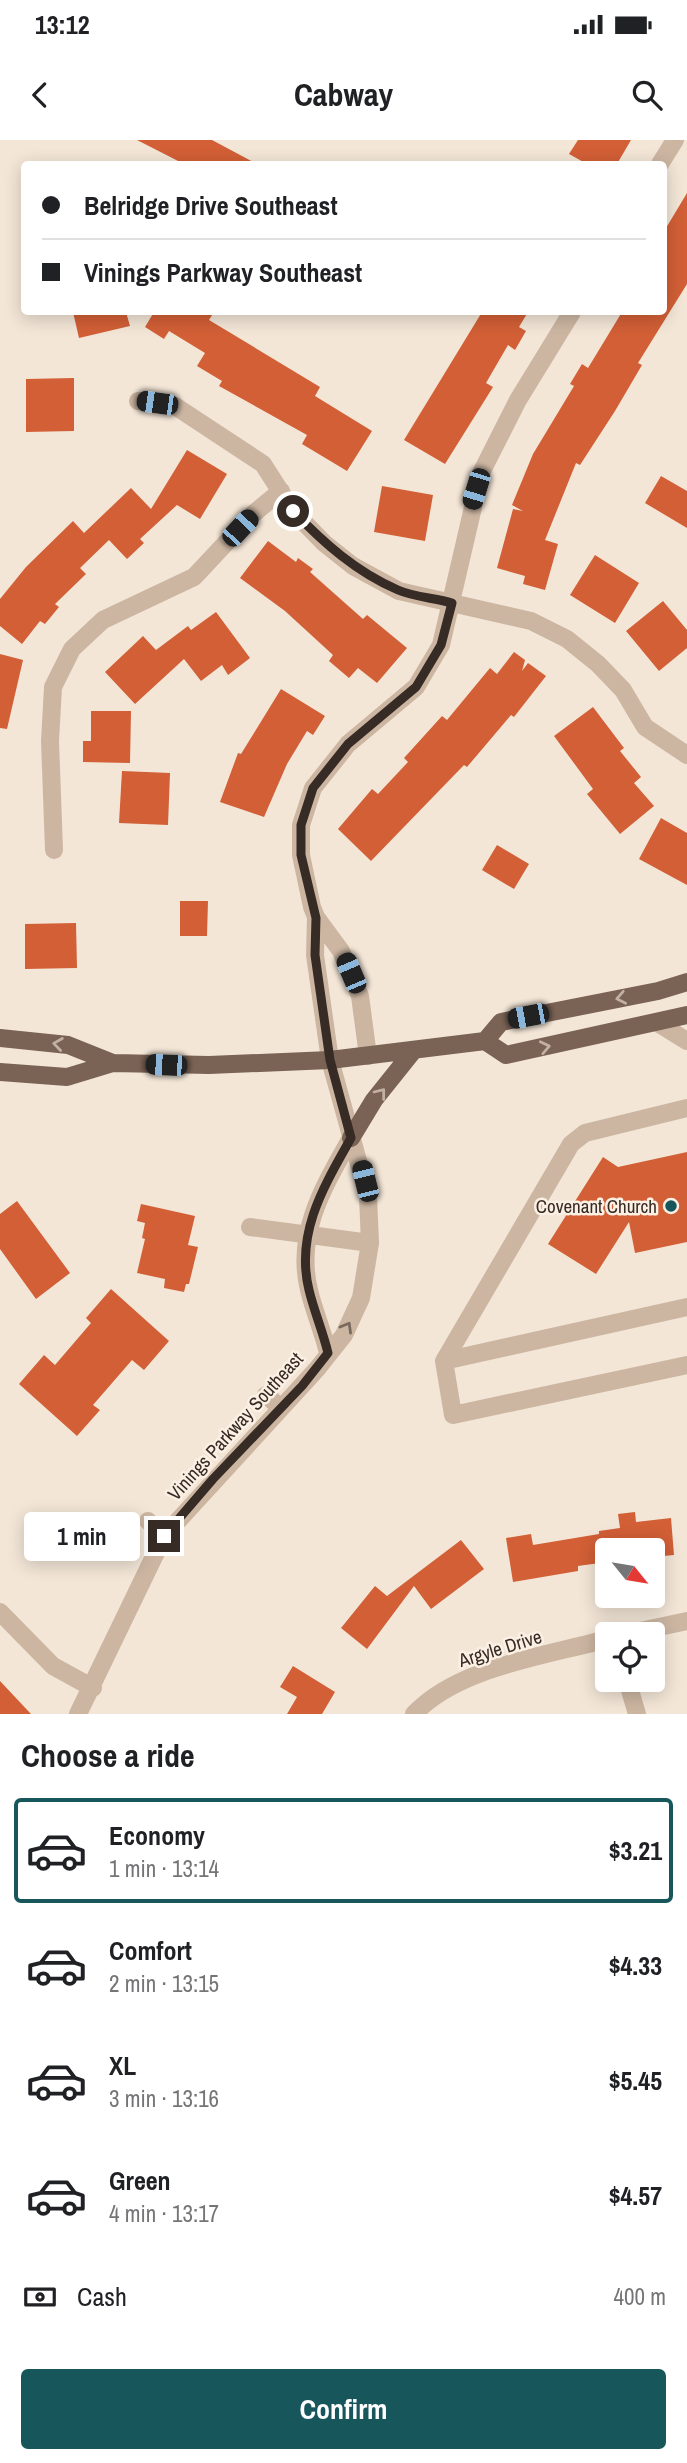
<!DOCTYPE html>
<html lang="en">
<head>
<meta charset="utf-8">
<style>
  :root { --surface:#fff; --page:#f6f6f6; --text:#202124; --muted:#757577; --line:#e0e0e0; --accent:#17565b }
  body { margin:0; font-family:"Archivo Narrow",sans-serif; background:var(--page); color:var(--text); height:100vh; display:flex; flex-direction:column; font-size:26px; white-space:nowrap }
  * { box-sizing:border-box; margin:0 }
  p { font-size:23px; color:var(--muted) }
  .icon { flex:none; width:38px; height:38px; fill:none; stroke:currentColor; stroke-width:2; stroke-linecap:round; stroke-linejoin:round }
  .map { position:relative; height:1574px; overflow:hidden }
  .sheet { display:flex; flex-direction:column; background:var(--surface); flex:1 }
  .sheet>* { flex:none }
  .top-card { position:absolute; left:21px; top:21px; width:646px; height:154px; border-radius:7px; box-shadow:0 4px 18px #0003; display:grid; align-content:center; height:154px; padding:0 21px; background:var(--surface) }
  .needle { width:46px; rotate:120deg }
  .fabs { position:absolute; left:595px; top:1398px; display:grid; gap:14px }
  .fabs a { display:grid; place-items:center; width:70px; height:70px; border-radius:7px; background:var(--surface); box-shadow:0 4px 18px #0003; font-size:35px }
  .end { position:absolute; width:32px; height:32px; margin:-16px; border:9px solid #362b25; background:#fff; box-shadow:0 0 0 4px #fff }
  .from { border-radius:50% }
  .bubble { position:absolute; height:49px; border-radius:7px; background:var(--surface); box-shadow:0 4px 18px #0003; font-size:23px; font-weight:700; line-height:49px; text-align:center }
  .car { position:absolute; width:21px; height:42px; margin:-21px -10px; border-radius:9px; box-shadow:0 0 5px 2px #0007; background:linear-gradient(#222 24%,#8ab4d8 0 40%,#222 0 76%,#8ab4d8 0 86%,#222 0) }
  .top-card b { display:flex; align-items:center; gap:24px; height:66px; font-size:26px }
  .top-card b+b { border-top:2px solid var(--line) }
  .top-card i { width:18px; height:18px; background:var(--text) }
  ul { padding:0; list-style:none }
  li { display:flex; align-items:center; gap:21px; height:105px; margin:0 14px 10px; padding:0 7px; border:4px solid transparent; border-radius:7px }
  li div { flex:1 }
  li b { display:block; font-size:26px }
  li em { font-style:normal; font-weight:700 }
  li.current { border-color:var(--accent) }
  li>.icon { width:63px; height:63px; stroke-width:1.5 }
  h2 { padding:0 21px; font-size:32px; line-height:84px }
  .pay { display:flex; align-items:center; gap:18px; height:77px; padding:0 21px; font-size:26px }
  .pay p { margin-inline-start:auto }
  .button { display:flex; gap:14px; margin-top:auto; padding:14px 21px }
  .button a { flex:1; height:80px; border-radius:7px; background:var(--accent); color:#fff; font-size:28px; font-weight:700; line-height:80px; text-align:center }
  .status { display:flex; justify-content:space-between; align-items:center; height:49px; padding:0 35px; background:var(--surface); direction:ltr }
  .status svg { height:19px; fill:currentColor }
  header { display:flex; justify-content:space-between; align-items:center; height:91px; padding:0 21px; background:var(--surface); font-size:32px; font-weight:700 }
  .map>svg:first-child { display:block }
</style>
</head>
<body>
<div class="status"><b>13:12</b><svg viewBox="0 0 49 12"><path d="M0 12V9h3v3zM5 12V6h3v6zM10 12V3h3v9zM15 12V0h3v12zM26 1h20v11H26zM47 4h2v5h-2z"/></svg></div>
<header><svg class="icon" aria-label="back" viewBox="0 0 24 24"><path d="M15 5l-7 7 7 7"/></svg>Cabway<svg class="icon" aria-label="search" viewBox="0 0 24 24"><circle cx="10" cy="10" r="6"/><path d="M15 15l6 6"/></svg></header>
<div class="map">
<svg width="687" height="1574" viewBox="0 0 687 1574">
  <rect width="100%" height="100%" fill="#f3e6d7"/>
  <path fill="#d25f36" d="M137,0h75l45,24h-73z
    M578,0h53l-14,24h-30l-18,-10z
    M687,53v91l-49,79 4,2 -27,46 -35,54 -4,-2 -31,77 13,4 -13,46 -22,-6 2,-8 -28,-8 16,-59 10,2 -11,-6 21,-51 41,-68 -4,-2 12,-20 6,4 34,-56h41v-79z
    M73,172h53l4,14 -51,12z
    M154,172h60l-5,8 111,67 -5,9 57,35 -25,40 -45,-27 5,-9 -88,-49 3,-5 -25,-15 8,-13 -36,-22 -5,8 -19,-12z
    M482,172h46l-9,15 7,4 -11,19 -7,-5 -22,38 7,4 -48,77 -41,-24z
    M74,238v53l-48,1v-53z
    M187,310l40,24 -27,45 -23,-14 -37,34 4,4 -17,16 -18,-19 -29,28 6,6 -31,30 4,3 -14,17 -5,-3 -18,23 -22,-18v-27l26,-32 47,-46 11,12 47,-45 20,21z
    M661,336l26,15v37l-42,-25z
    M382,346l51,9 -8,46 -51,-9z
    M268,401l28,21 2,-4 15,11 -3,3 53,47 4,-4 40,33 -30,35 -19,-15 -9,10 -20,-17 4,-6 -48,-44 -45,-33z
    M595,415l44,28 -24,40 -45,-28z
    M663,461l24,29v18l-28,23 -33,-40z
    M216,472l34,46 -22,17 -6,-10 -21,16 -17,-22 -49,45 -30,-32 38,-36 13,14 32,-24 3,4z
    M514,512l11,8 -3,11 6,-8 18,13 -32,41 -3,-2 -44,52 -3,-2 -93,96 -33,-32 34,-40 6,5 30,-32 -4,-4 38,-42 5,4 43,-52 7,6z
    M0,514l23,6 -16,69 -7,-1z
    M281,549l44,27 -12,19 -6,-4 -20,33 -23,53 -44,-15 18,-49 3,1z
    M593,567l31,41 -4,3 21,26 -7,6 20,23 -34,28 -33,-40 6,-5 -39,-53z
    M91,571h40l-1,52 -47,-1v-21h8z
    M122,631l48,2 -2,52 -49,-2z
    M661,678l26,15v52l-48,-26z
    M497,705l32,19 -15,25 -32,-19z
    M180,761h28l-1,35h-27z
    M76,783l1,45 -52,1v-45z
    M687,1012v90l-52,11 -6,-31 -33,52 -48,-30 55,-87 15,10z
    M17,1061l53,72 -34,26 -36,-50v-35z
    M141,1064l54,12 -7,29 10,2 -9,37h-3l-2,8 -20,-4 1,-9 -28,-6 8,-34 -3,-1 3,-15 -8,-2z
    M111,1149l58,52 -25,29 -12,-10 -39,45 7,5 -23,26 -58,-52 25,-29 11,10 36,-42 -5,-5z
    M635,1372l1,10 35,-4 3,37 -21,2v-7h-46v12l-29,4v5l-65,11 -7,-44 25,-4 2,11 66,-11v-3l21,-3 -2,-14z
    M461,1400l23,29 -53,40 -17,-23 -47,63 -26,-21 34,-42 12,10z
    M293,1526l42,26 -13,22h-35l10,-17 -17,-10z
    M0,1541l31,33h-31z"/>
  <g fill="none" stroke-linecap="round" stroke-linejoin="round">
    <path stroke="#ccb6a2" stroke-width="18" d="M660,24l15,-24
      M138,261l37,5 88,58 30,47 31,32 29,23 46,25 132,30 36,18 31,25 25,26 22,37 42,28
      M54,710l-4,-109 3,-54 19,-38 31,-29 91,-43 59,-63 28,-23
      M658,883l29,18
      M368,916l-8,-60 -19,-45 -25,-34 -4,-10 -11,-52v-30l12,-37 35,-44 68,-57 25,-42 40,-172 37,-73 54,-88
      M687,968l-102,25 -14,11 -127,217 9,54 234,-50
      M250,1087l120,16
      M328,1213c-5,-21 -14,-42 -19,-63 -14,-57 15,-104 42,-152
      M444,1221l243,-54
      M266,1255l15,13
      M148,1381l16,15
      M0,1472l53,54 40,22
      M626,1494l61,-13
      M627,1540l10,34
      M78,1574l86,-178 153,-167 27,-34 17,-37 9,-55 -2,-46 -38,-137 -15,-105 1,-38
      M414,1574c44,-47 132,-58 193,-75"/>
    <path stroke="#7a6254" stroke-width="18" d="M0,898l68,7 45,18
      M485,901l21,14 181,-40
      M0,932l67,5 46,-14 96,2 121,-5 155,-19 16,-19 157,-31 29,-9
      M351,998l23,-38 40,-50"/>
  </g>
  <defs><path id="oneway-chevron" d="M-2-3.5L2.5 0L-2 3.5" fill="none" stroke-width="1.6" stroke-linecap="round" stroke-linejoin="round" transform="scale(1.75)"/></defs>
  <g stroke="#c1b0a3">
    <use href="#oneway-chevron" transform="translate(621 858) rotate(169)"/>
    <use href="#oneway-chevron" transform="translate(58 904) rotate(-172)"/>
    <use href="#oneway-chevron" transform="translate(545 907) rotate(-12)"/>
    <use href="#oneway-chevron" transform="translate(381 953) rotate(-52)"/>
  </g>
  <use stroke="#7a6a5d" href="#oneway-chevron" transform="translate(347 1187) rotate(-60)"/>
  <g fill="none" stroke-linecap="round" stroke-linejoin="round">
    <path stroke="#362b25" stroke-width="9" d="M164,1396l49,-57 89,-93 26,-33c-5,-21 -14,-42 -19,-63 -14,-57 15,-104 42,-152l-21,-78 -15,-105 1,-37 -15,-63v-30l12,-37 35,-44 68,-57 25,-42 11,-42c-17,-5 -38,-6 -54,-13 -42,-18 -74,-47 -105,-79"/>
  </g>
  <circle fill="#17565b" stroke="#fbf0e3" stroke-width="2.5" cx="671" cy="1066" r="7"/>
  <g text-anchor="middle" stroke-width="5" stroke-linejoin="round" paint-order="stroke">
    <g font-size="19" fill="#362b25" stroke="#fbf0e3" text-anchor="end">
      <text x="657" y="1073">Covenant Church</text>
    </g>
    <g font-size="19" fill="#362b25" stroke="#fbf0e3">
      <text transform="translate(235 1286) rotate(-48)" y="7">Vinings Parkway Southeast</text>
      <text transform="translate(500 1508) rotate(-17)" y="7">Argyle Drive</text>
    </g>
  </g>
</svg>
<div class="fabs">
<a><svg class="needle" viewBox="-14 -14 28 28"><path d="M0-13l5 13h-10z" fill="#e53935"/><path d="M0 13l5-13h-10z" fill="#757577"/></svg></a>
<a><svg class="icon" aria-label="locate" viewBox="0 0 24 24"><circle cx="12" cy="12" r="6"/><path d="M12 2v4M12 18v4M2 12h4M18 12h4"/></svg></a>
</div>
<i class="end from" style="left:293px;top:371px"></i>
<i class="end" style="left:164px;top:1396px"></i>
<div class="bubble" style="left:24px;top:1372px;width:116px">1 min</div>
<i class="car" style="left:157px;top:263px;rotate:278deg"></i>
<i class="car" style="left:476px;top:349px;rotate:197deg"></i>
<i class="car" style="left:240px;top:388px;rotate:43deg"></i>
<i class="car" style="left:351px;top:833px;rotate:337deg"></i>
<i class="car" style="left:528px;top:876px;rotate:259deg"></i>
<i class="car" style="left:166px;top:925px;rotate:272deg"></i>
<i class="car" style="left:365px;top:1041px;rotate:346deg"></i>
<div class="top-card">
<b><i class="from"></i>Belridge Drive Southeast</b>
<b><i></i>Vinings Parkway Southeast</b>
</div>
</div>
<section class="sheet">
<h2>Choose a ride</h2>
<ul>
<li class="current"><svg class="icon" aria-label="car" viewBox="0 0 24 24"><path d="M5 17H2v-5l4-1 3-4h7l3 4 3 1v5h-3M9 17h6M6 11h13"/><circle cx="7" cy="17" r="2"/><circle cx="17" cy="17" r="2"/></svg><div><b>Economy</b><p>1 min · 13:14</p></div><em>$3.21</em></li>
<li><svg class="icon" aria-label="car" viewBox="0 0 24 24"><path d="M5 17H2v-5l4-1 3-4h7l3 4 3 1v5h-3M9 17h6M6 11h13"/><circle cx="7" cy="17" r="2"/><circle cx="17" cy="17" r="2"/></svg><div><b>Comfort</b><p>2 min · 13:15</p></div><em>$4.33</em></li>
<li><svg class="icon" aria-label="car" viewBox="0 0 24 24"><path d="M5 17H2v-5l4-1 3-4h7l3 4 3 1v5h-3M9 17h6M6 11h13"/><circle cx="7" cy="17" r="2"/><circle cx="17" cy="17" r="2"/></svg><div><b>XL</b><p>3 min · 13:16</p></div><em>$5.45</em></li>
<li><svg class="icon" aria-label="car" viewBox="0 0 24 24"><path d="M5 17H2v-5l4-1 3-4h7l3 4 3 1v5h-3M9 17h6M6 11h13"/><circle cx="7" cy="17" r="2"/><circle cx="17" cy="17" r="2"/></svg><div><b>Green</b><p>4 min · 13:17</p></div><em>$4.57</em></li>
</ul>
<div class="pay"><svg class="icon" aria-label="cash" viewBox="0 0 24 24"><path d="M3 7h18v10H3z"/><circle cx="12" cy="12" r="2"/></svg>Cash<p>400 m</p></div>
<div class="button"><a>Confirm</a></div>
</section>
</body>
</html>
